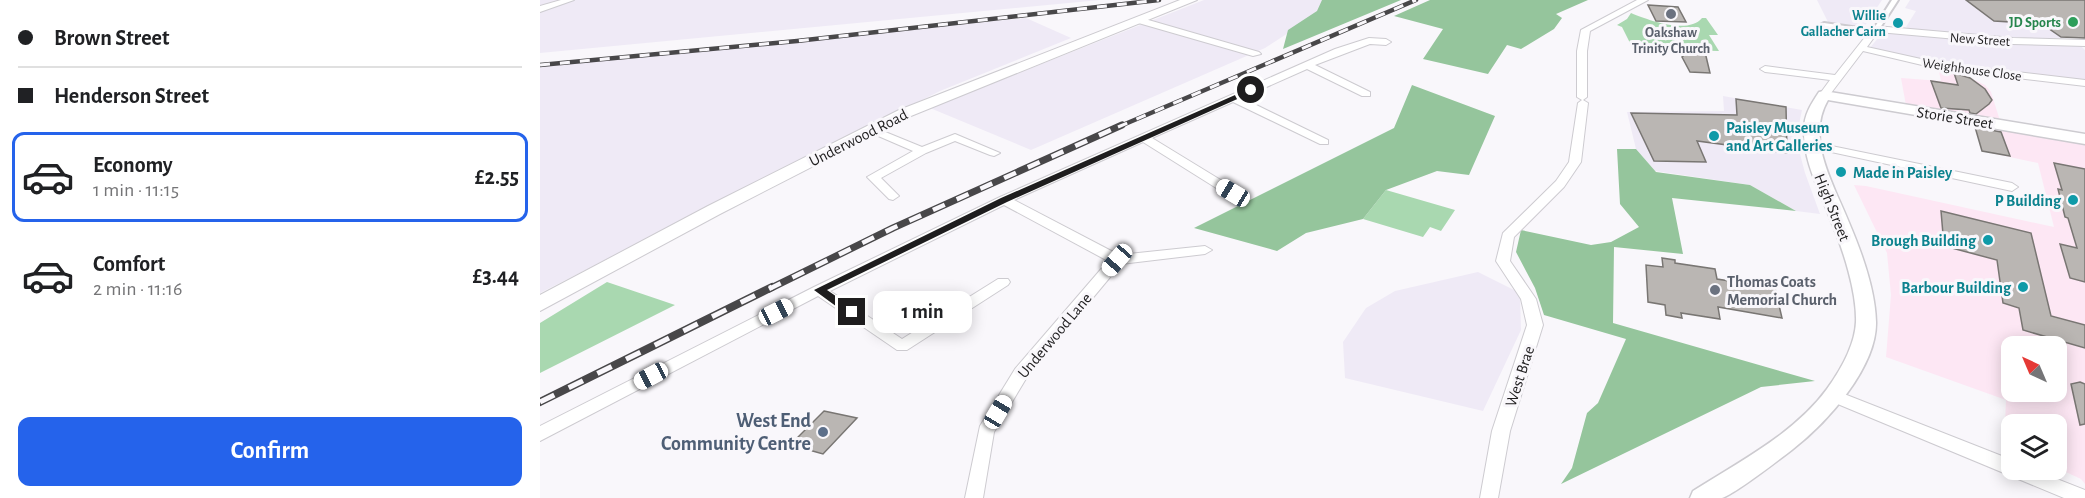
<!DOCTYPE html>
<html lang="en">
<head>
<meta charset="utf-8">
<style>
  :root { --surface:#fff; --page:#f6f6f6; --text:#202124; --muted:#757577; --line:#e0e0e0; --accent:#2563eb }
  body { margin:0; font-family:"Alegreya Sans",sans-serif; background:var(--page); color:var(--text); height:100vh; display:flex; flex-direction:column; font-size:22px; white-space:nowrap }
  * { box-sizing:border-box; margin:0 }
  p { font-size:20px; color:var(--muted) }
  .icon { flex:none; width:33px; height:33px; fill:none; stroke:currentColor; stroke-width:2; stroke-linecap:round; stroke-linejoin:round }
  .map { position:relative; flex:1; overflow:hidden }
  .details { display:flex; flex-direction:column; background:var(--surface); width:540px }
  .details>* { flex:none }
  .guide { display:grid; align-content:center; height:132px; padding:0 18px; background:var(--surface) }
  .needle { width:39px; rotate:316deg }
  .buttons { position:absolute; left:1461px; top:336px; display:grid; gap:12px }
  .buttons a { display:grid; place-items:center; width:66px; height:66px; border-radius:12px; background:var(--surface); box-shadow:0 3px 15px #0003; font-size:30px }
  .end { position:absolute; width:27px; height:27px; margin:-14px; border:8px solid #1e1d1e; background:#fff; box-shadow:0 0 0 3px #fff }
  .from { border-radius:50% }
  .bubble { position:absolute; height:42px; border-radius:12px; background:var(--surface); box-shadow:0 3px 15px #0003; font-size:20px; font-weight:700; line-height:42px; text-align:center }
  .car { position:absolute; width:18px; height:36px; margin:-18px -9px; border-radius:8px; box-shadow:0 0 4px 2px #0007; background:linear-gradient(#fff 24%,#345 0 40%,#fff 0 76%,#345 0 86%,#fff 0) }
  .guide b { display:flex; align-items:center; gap:21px; height:57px; font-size:22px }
  .guide b+b { border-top:2px solid var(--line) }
  .guide i { width:15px; height:15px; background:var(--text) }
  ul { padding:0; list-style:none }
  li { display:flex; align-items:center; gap:18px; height:90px; margin:0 12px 9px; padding:0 6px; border:3px solid transparent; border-radius:12px }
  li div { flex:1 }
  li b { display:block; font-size:22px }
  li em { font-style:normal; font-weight:700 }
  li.on { border-color:var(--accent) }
  li>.icon { width:54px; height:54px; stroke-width:1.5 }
  .action { display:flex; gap:12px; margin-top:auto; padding:12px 18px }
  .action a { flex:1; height:69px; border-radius:12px; background:var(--accent); color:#fff; font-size:24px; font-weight:700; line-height:69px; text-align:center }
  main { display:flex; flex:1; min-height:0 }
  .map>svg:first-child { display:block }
</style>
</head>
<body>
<main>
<section class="details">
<div class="guide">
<b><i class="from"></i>Brown Street</b>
<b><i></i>Henderson Street</b>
</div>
<ul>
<li class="on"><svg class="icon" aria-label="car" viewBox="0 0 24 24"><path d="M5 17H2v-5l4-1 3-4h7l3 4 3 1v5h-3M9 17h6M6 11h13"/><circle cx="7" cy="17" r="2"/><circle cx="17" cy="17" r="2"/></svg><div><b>Economy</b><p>1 min · 11:15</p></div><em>£2.55</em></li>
<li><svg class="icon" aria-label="car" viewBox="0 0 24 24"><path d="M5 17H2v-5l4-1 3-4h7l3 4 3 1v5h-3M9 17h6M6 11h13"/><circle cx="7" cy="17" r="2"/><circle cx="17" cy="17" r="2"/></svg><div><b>Comfort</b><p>2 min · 11:16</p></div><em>£3.44</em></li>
</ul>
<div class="action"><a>Confirm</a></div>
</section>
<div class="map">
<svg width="1545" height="498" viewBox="0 0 1545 498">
  <rect width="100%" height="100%" fill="#f9f7fb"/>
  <path fill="#efeaf6" d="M0,0h560l-560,53z
    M664,0h144l-32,15 -51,33 -234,102 -101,-42z
    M1277,0h65l-18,27h-6l-29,-3z
    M1370,0h175v38h-64l-109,-8 -6,-3 10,-16 -11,-3z
    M486,18l45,20 -131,53 -400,202v-228z
    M1344,31l196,14 5,5v30l-158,-17 -59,-13z
    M1183,96l79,14 -6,29 9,34 15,41 -24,-3 -46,-26 -95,-14 -19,-22 -9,-37 97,-1z
    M938,272l42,21 1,37 -38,81 -138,-33 -2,-36 23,-34 29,-17z"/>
  <path fill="#fde7f4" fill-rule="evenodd" d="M1398,67l16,3 31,15 6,7 10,32 84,15v345l-4,-5 -24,-11 -1,-44h-44l-1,33 -7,-4 2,-53 -120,-43 5,-62 -4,-42 -33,-68 12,1 188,41 -16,-64 -56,-12 -8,-27 -67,-13 -6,-33 40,3zM1472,346h44v46h-44z"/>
  <path fill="#a9d8b0" d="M1091,13c17,7 57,22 71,5h4l12,17h-9l10,16 -86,-2 -11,-22 -5,-2 10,-6z
    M846,190l69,20 -14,21 -11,-4 -7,10 -60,-18z
    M67,282l68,23 -135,68v-50z"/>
  <path fill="#95c59c" d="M782,0h79l-118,49 5,-19 29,-19z
    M890,0h158l-32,14 6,4 -8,11 -33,20 -14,-4 -19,29 -65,-15 20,-30 -49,-13z
    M872,85l83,31 -26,59 -32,-4 -51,19 -23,29 -57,14 -29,18 -83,-23 200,-100z
    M1077,149h19l20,23 94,13 46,26 -124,-13 11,56 -69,-7 -1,76 202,58 -54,6 -200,97 11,-16 15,-55 11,-10 28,-64 -82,-24 -9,-27 -19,-36 5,-22 70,15 20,-3 28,-15 -19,-23z"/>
  <path fill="#bab6b3" stroke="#797673" stroke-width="1.5" d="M1426,0h119v38l-24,-1 -19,-13 -48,-3z
    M1108,5l30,2 8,15 -30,-1z
    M1148,52h17l5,21 -20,-1 -8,-15z
    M1414,73l16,5 15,11 7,11 -3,4 -13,10 -6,-1 -1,-3 -28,-2 -10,-27 27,4z
    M1196,99l50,8 1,46 -90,-12 9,21 -52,-1 -23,-48 106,2z
    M1435,127l26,5 9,24 -28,-5z
    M1514,163l31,6v113l-15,-4 -10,-34 17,4 -9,-30 -3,-1 -7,-28 4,1z
    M1401,211l90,22 20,83 34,9v23l-62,-18 -4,-22 -16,-5 -6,-43 -53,-14z
    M1122,258l13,2v3l40,6 2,10 58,9 7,30 -64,-11 2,12 -39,-6 1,5 -16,-3 -1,-10 -17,-3 -2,-37 17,2z
    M1540,382l5,2v40l-5,1 -9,-41z
    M284,411l33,7 -34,36 -21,-6 4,-5 -11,-3z"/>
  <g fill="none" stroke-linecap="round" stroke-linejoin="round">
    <g stroke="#cdcbd0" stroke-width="4">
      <path id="pedestrian" d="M1352,0h6l-22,34 -52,-7 -4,-2 4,-2 49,7z"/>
    </g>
    <g stroke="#cdcbd0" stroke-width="2">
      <path id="minor" d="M21,0h13l-34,12v-6z
        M1097,0h11l-58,31 -3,20v46l-4,3 5,3 -7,59 -17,25 -50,50 -4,24 26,38 7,26 -33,106 -12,67h-18l12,-67 35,-106 -6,-26 -25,-38 7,-28 53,-52 13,-19 9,-59 4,-3 -5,-3v-46l4,-21z
        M598,17l121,35 2,2 -8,2 -118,-34 -1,-2z
        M1336,26l137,12 72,2v6l-72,-2 -135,-12 -11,15 72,16 146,17v6l-146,-17 -76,-18 -35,46 -4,1 -5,-3 11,-15 -65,-8 -5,-3 5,-3 70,9 38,-48z
        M829,38l17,1 5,3 -5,3 -16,-1 -55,21 55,27v4h-8l-55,-27 -65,29 86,42v4h-8l-87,-42 -81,36 85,52 2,3 -2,3h-8l-86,-54 -129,58 105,55 86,-9 7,4 -7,4 -84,10 -94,113 -33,55 -11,66h-18l15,-72 35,-57 93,-108 -104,-56 -174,86 72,48 96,-60h10l2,3 -2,3 -101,65h-10l-79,-54 -278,145v-15l274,-139 186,-90 335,-148z
        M333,127l49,20 33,-13 45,19 -6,3 -4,-1 -35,-14 -29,12 -45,25 18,18 -6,4 -4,-1 -22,-22 46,-26 -44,-19 -2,-2z
        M1272,142l200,41 6,4 -6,4 -204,-44 -2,-2z
        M1294,390l178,70v10h22l51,20v8h-21l-236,-98 -2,-4 2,-4z"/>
    </g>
    <g stroke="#cdcbd0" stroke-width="3">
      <path id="tertiary" d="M1284,91l261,43v10l-257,-44c-18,31 -4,65 9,95 17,38 38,86 39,127 1,45 -49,101 -83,127 -13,10 -58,45 -71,49 -9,0 -23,0 -32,0l3,-7c46,-29 102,-58 134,-102 13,-18 28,-44 29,-67 1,-30 -13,-73 -25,-101 -11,-30 -28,-59 -27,-92 0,-14 7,-25 15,-37z"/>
    </g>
    <g stroke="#cdcbd0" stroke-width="2">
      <path id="secondary" d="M640,0h17l-286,116 -191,98 -180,97v-16l168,-89 191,-96z"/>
    </g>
    <use href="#pedestrian" fill="#fff" fill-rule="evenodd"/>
    <use href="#minor" fill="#fff" fill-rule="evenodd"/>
    <use href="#tertiary" fill="#fff" fill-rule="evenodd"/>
    <use href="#secondary" fill="#fff" fill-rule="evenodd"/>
    <g stroke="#484749" stroke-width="4.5">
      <path id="rail-far2" d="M0,65l257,-24 362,-41
        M578,127l298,-127"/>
    </g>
    <g stroke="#484749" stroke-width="7">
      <path id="rail-far1" d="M229,289l124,-61 229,-103"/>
    </g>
    <g stroke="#484749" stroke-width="8">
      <path id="rail" d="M0,402l232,-115"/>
    </g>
    <use href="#rail-far2" stroke="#f9f7fb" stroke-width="3" stroke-dasharray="10" stroke-linecap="butt"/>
    <use href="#rail-far1" stroke="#f9f7fb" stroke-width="4.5" stroke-dasharray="13" stroke-linecap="butt"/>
    <use href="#rail" stroke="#f9f7fb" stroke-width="5" stroke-dasharray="16" stroke-linecap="butt"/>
  </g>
  <path fill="#1e1d1e" d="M711,88l3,2 -1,2 -246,110 -180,88 29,20v5h-8l-34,-25 187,-92z"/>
  <g fill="#6b7280" stroke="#f9f7fb" stroke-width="2">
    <circle cx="1131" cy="14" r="6"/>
    <circle cx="1175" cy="290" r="6"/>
  </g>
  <circle fill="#2e9e5b" stroke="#f9f7fb" stroke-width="2" cx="1533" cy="22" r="6"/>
  <g fill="#0f9aa8" stroke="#f9f7fb" stroke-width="2">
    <circle cx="1358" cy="23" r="6"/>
    <circle cx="1174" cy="136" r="6"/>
    <circle cx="1301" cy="172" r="6"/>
    <circle cx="1533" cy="200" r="6"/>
    <circle cx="1448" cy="240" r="6"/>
    <circle cx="1483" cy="287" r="6"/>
  </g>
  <circle fill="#5c6f8a" stroke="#f9f7fb" stroke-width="2" cx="283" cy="432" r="6"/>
  <g text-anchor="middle" stroke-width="6" stroke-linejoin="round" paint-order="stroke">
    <g font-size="14" font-weight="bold" fill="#0d838f" stroke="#f9f7fb" text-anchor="end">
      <text x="1346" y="20">Willie<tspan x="1346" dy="16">Gallacher Cairn</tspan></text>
    </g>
    <g font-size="14" font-weight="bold" fill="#27864d" stroke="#f9f7fb" text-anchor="end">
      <text x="1521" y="27">JD Sports</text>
    </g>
    <g font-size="14" font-weight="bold" fill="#5b616d" stroke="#f9f7fb">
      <text x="1131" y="37">Oakshaw<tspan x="1131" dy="16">Trinity Church</tspan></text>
    </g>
    <g font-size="14" fill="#1e1d1e" stroke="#f9f7fb">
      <text transform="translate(1440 39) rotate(4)" y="5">New Street</text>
      <text transform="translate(1432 69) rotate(8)" y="5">Weighhouse Close</text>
    </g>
    <g font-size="16" fill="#1e1d1e" stroke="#f9f7fb">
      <text transform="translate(1415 117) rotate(9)" y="6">Storie Street</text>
      <text transform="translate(318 137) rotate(-27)" y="6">Underwood Road</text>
      <text transform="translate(1293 207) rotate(68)" y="6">High Street</text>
      <text transform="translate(514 335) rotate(-50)" y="6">Underwood Lane</text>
      <text transform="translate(979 376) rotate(-72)" y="6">West Brae</text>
    </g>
    <g font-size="16" font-weight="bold" fill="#0d838f" stroke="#f9f7fb" text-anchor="end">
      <text x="1186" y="133" text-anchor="start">Paisley Museum<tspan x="1186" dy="18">and Art Galleries</tspan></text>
      <text x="1313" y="178" text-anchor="start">Made in Paisley</text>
      <text x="1521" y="206">P Building</text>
      <text x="1436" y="246">Brough Building</text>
      <text x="1471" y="293">Barbour Building</text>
    </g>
    <g font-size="16" font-weight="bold" fill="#5b616d" stroke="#f9f7fb" text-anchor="start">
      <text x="1187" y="287">Thomas Coats<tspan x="1187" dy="18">Memorial Church</tspan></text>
    </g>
    <g font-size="20" font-weight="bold" fill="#4e5e75" stroke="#f9f7fb" text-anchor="end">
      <text x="271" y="427">West End<tspan x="271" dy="23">Community Centre</tspan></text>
    </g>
  </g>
</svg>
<div class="buttons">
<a><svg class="needle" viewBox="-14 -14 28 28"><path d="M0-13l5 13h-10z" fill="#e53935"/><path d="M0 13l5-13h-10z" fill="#757577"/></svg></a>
<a><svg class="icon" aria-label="layers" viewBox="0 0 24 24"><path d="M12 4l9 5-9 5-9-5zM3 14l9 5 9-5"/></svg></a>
</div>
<i class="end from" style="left:711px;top:90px"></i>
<i class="end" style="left:312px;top:312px"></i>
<div class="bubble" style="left:333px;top:291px;width:99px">1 min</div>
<i class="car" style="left:693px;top:193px;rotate:301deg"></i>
<i class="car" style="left:577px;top:260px;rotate:221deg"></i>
<i class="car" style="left:236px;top:312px;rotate:63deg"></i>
<i class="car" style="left:111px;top:376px;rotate:242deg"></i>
<i class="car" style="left:458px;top:412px;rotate:31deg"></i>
</div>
</main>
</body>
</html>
